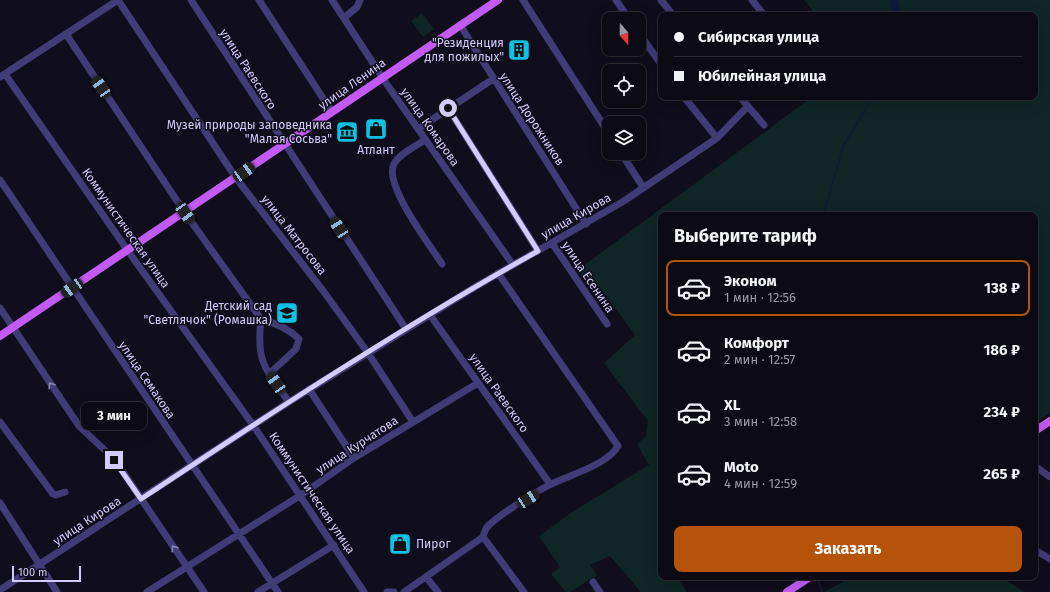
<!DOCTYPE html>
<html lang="ru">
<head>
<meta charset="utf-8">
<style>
  :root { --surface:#0c0a15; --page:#1a1822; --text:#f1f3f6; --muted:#9a9aa0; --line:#2c2b34; --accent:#b45309 }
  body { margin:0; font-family:"Fira Sans",sans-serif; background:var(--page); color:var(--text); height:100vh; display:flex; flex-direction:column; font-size:15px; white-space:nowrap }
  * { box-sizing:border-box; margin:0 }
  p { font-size:13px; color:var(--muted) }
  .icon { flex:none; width:22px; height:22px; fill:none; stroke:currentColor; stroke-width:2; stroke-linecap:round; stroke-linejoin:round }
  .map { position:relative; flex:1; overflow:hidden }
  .drawer { position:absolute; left:658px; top:212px; width:380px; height:368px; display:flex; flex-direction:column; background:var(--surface); border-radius:8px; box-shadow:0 4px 16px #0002,0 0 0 1px var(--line) }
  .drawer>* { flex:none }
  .guide { position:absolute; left:658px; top:12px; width:380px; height:88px; border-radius:8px; box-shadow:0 4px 16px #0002,0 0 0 1px var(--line); display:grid; align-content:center; height:88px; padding:0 16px; background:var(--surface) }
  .needle { width:26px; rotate:160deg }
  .controls { position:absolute; left:602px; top:12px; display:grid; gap:8px }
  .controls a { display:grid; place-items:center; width:44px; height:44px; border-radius:8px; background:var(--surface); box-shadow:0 4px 16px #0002,0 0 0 1px var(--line); font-size:20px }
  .scale { position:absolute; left:12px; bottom:10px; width:69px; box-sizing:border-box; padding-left:4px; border:2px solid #d4cbfb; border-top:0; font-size:11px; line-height:14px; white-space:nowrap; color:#d4cbfb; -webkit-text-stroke:3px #100d1c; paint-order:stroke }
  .end { position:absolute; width:18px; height:18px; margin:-9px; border:5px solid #d4cbfb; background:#111; box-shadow:0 0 0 2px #111 }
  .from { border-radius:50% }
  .bubble { position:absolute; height:28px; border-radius:8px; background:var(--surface); box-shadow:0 4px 16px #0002,0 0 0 1px var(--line); font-size:13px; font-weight:700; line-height:28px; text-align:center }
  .car { position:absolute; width:12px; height:24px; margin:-12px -6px; border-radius:5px; box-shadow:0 0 3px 1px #0007; background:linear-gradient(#222 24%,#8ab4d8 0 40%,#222 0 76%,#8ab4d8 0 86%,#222 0) }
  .guide b { display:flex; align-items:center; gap:14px; height:38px; font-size:15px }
  .guide b+b { border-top:1px solid var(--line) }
  .guide i { width:10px; height:10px; background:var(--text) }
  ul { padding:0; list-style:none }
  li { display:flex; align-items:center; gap:12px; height:56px; margin:0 8px 6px; padding:0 8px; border:2px solid transparent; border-radius:8px }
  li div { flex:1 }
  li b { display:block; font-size:15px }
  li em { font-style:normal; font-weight:700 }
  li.active { border-color:var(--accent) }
  li>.icon { width:36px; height:36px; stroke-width:1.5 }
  h2 { padding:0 16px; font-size:18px; line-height:48px }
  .button { display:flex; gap:8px; margin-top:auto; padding:8px 16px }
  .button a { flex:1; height:46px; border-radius:8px; background:var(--accent); color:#fff; font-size:16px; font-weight:700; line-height:46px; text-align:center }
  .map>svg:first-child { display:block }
</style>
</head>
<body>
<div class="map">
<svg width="1050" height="592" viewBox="0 0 1050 592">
  <rect width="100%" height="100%" fill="#100d1c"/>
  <path fill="#102525" d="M804,0h246v413l-15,10v-208h-374v362h16l10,15h-46l-31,-36 -20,9 7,10 -27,17h-4l-15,-18 9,-7 -21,-31 33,-24 77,-47 -12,-21 9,-8 2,-15 -44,-58 31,-28 -34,-46 -18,-10 -4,-10 233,-172h223v-82h-219z
    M422,13l12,16 -11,8 -12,-16z
    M852,577h149l24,15h-201z"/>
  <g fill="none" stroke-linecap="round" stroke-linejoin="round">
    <path stroke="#0e1b3a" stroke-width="1.5" d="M823,215l21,-70 29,-48
      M817,577l5,15"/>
    <path stroke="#0e1b3a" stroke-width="8" d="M894,0l3,15"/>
    <path stroke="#413b78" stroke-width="7" d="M118,0l118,178 88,114 44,61 45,69
      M191,0l215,329
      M259,0l73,112
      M332,0l54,83 127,182
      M523,0l86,134
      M616,0l13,19
      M661,0l12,15
      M752,0l12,15
      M344,18l13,-11 3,-7
      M460,25l126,199
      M639,33l22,31
      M66,34l119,179 76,106c-5,44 4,49 28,83
      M5,74l123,177 125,174 111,167
      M0,77l118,-77
      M684,97l33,41
      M740,97l24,28
      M448,108l90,143
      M418,129l75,-50
      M425,140c-9,6 -26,14 -31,24 -11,20 36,81 48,100
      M621,153l22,34
      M0,180l278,412
      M552,243l55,81
      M0,308l79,118 32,30 10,13 83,123
      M430,315l120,169
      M261,319c15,4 27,9 38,20l-3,10 -27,25
      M309,389l45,69
      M0,422l53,72 3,1 9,-3
      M1035,466l15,11
      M0,503l57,89
      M483,537l41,55
      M1035,550l15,9
      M426,577l12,15
      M593,582l7,10
      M0,590l289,-188 186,-115 149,-86 93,-63 31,-32
      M147,592l154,-97 53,-37 124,-75
      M258,592l76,-47
      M387,592h7
      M404,592l79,-55c1,-4 2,-8 5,-11 11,-11 46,-33 61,-41 18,-9 60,-21 69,-39l-120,-173"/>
    <path stroke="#c35af3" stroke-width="8" d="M0,336l498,-336
      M1035,431l15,-10
      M787,592l23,-15"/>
  </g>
  <defs><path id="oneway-chevron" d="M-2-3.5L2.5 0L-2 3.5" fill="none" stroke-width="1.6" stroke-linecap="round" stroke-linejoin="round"/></defs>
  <g stroke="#8a83ba">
    <use href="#oneway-chevron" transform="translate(51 385) rotate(-124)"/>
    <use href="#oneway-chevron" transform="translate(174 548) rotate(-124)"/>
  </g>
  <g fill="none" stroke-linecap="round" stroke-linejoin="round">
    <path stroke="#d4cbfb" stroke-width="5" d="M114,460l27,39c130,-86 261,-172 397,-248l-90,-143"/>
  </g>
  <defs>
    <g id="building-square" transform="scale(1.15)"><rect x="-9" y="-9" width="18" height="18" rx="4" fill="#10c1e3" stroke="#100d1c"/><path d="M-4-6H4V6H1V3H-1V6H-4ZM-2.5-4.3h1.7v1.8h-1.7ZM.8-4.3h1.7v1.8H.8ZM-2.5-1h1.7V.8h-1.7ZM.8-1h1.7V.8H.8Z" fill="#111"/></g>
    <g id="shop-square" transform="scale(1.15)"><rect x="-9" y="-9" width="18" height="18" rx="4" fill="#10c1e3" stroke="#100d1c"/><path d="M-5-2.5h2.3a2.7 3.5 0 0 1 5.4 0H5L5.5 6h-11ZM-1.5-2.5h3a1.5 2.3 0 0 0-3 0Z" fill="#111"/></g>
    <g id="museum-square" transform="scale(1.15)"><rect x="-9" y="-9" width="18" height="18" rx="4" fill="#10c1e3" stroke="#100d1c"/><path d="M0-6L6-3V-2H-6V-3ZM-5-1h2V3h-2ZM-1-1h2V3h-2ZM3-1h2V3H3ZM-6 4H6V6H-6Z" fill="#111"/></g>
    <g id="school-square" transform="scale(1.15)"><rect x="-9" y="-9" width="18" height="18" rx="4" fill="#10c1e3" stroke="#100d1c"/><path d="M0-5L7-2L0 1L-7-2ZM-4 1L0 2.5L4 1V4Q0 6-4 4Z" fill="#111"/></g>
  </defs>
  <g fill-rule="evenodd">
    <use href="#building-square" x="519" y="50"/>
    <use href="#shop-square" x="376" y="129"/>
    <use href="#museum-square" x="347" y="132"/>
    <use href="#school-square" x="287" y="313"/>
    <use href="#shop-square" x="400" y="544"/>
  </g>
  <g text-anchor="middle" stroke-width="3" stroke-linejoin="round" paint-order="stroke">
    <g font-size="12" fill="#d4cbfb" stroke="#100d1c" text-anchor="end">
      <text x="504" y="47">"Резиденция<tspan x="504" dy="14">для пожилых"</tspan></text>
      <text x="332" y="129">Музей природы заповедника<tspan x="332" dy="14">"Малая Сосьва"</tspan></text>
      <text x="376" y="154" text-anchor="middle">Атлант</text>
      <text x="272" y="310">Детский сад<tspan x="272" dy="14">"Светлячок" (Ромашка)</tspan></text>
      <text x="416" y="548" text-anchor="start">Пирог</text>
    </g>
    <g font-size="12" fill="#d4cbfb" stroke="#100d1c">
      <text transform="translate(248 69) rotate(57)" y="4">улица Раевского</text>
      <text transform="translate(352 84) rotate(-35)" y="4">улица Ленина</text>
      <text transform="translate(532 119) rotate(57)" y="4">улица Дорожников</text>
      <text transform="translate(430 127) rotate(55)" y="4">улица Комарова</text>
      <text transform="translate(576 216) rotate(-30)" y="4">улица Кирова</text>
      <text transform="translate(126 228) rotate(55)" y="4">Коммунистическая улица</text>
      <text transform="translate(294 235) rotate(52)" y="4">улица Матросова</text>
      <text transform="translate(588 277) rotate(56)" y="4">улица Есенина</text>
      <text transform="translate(147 380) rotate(56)" y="4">улица Семакова</text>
      <text transform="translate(499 393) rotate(55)" y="4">улица Раевского</text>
      <text transform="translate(357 445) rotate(-33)" y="4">улица Курчатова</text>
      <text transform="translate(312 493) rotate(56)" y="4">Коммунистическая улица</text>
      <text transform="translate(87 521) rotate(-33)" y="4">улица Кирова</text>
    </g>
  </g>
</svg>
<div class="controls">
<a><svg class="needle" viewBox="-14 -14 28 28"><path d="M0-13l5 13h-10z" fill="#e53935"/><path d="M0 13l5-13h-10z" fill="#9a9aa0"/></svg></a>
<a><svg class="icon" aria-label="locate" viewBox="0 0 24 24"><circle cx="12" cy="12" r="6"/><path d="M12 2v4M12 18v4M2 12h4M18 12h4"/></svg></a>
<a><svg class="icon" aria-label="layers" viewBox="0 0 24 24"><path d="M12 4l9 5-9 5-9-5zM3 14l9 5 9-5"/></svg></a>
</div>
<div class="scale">100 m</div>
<i class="end from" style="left:448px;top:108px"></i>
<i class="end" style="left:114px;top:460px"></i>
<div class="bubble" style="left:81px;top:402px;width:66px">3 мин</div>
<i class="car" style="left:101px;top:87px;rotate:326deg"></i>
<i class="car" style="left:244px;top:172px;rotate:56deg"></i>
<i class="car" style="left:185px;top:213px;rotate:145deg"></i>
<i class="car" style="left:339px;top:228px;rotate:327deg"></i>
<i class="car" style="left:72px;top:288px;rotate:236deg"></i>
<i class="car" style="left:276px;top:383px;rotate:325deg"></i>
<i class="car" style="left:528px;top:499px;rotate:57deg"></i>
<div class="guide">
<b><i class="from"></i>Сибирская улица</b>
<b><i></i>Юбилейная улица</b>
</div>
<section class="drawer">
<h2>Выберите тариф</h2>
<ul>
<li class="active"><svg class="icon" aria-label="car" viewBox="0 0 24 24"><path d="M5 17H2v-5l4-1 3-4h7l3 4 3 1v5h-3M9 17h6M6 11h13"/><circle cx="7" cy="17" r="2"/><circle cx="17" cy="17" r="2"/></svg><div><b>Эконом</b><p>1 мин · 12:56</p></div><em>138 ₽</em></li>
<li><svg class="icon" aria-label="car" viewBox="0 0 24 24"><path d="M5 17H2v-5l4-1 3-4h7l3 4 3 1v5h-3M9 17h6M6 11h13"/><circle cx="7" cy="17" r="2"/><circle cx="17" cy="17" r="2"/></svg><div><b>Комфорт</b><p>2 мин · 12:57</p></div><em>186 ₽</em></li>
<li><svg class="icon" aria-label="car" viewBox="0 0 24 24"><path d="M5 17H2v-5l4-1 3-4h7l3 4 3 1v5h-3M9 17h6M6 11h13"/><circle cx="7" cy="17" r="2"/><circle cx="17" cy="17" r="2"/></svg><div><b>XL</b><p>3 мин · 12:58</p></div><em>234 ₽</em></li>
<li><svg class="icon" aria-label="car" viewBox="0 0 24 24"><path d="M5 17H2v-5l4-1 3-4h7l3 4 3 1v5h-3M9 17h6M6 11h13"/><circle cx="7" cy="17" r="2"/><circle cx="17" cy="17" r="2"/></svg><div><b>Moto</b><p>4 мин · 12:59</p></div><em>265 ₽</em></li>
</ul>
<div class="button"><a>Заказать</a></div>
</section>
</div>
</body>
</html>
